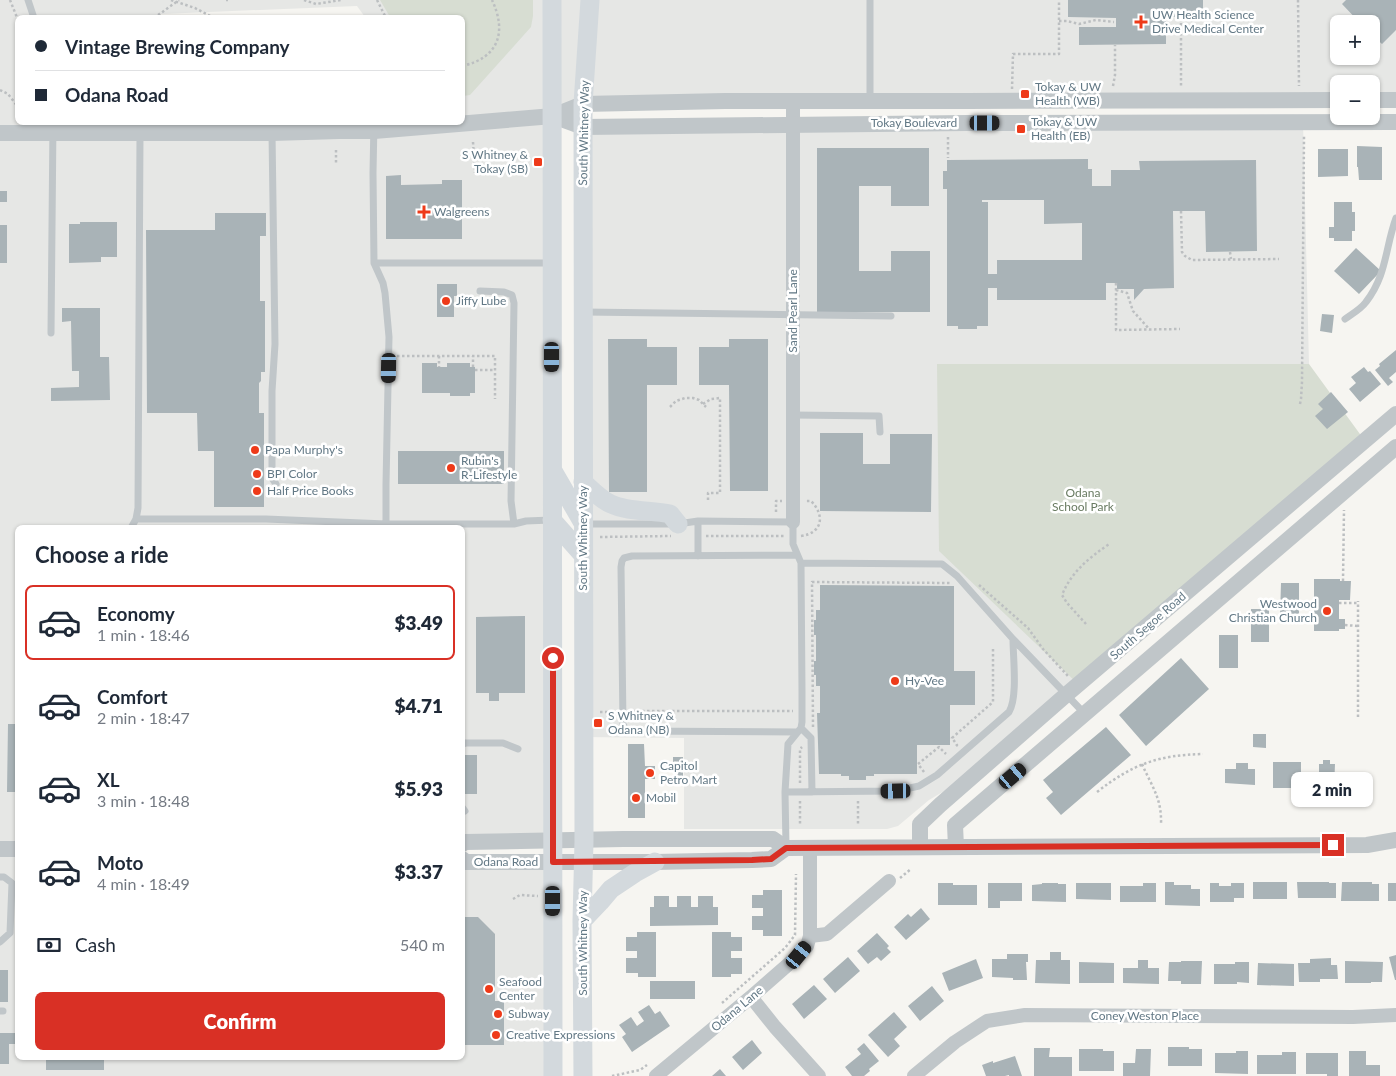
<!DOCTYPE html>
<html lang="en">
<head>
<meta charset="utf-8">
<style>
  :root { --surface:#fff; --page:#f6f6f7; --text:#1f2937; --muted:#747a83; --line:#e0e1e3; --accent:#d93025 }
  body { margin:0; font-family:Lato,sans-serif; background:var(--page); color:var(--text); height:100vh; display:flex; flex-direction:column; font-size:19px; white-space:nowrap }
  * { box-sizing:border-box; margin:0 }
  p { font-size:16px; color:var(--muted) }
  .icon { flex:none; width:28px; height:28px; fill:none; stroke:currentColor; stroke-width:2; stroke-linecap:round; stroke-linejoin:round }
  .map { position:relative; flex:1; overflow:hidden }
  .side { position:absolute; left:15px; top:525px; width:450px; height:535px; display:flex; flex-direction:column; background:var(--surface); border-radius:8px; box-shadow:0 1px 4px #0004 }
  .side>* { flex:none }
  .hud { position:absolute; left:15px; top:15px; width:450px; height:110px; border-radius:8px; box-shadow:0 1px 4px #0004; display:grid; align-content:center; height:110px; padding:0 20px; background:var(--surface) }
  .fabs { position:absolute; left:1330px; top:15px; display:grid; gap:10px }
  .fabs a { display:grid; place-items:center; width:50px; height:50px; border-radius:8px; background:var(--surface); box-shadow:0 1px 4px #0004; font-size:25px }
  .end { position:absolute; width:22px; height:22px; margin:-11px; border:6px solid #d93025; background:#fff; box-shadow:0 0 0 2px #fff }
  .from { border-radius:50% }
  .bubble { position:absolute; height:35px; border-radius:8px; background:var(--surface); box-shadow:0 1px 4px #0004; font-size:16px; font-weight:800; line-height:35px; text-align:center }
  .car { position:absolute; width:15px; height:30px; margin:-15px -8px; border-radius:6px; box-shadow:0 0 4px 1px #0007; background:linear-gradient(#222 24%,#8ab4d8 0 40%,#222 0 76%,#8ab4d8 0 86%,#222 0) }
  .hud b { display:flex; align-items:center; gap:18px; height:48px; font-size:19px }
  .hud b+b { border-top:1px solid var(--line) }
  .hud i { width:12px; height:12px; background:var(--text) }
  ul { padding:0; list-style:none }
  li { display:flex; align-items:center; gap:15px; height:75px; margin:0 10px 8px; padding:0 10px; border:2px solid transparent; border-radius:8px }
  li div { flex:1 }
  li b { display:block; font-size:19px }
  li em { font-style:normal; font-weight:800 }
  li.selected { border-color:var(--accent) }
  li>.icon { width:45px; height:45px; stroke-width:1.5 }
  h2 { padding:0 20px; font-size:22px; line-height:60px }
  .pay { display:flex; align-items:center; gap:12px; height:55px; padding:0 20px; font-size:19px }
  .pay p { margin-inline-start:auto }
  .button { display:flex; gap:10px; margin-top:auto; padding:10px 20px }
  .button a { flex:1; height:58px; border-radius:8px; background:var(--accent); color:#fff; font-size:20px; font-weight:800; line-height:58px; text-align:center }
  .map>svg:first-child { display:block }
</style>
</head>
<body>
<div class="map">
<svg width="1396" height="1076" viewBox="0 0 1396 1076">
  <rect width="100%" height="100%" fill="#f6f5f1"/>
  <path fill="#e6e7e5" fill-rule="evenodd" d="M0,0h1396v100h-25v-16h-32v16l-756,4 -31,16 1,721 -90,3 -1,-316h-444v530h444l1,-199 90,3v214h-553zM357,6l8,11 97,1v104l-389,11v-11h-55v-104h137l6,-4zM1339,24h32v32h-32z
    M1303,122l6,242h-372l142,321 -96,83 -54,32 -31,26 -11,3h-203v-91l-103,-1 2,-610z"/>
  <path fill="#d7ddd2" d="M380,0h153v16l-2,11 -61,68 -7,1 -1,-78 -72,-1z
    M937,364h372l56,77 -286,244 -140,-134z"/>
  <path fill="#a9b3b7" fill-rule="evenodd" d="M1068,0h135v17h-37v27l-87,1v-18h37v-9l-48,-1z
    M1346,0h50v30l-14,14 -11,-10v-10h-10l-19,-20z
    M1357,146l25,1v33h-23l-1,-13h-1z
    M817,148h112v58h-38v-20h-32v85h32v-20h39v61h-113z
    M1318,149h30v27l-30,1z
    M1088,159v10h4v17h19v-16h29l-1,-9 117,-1 1,91 -51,1 -1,-41h-32l1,77 -30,1 -10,11v-11h-17v-6h-11v17h-109v-12h-9v38h-11v3h-19v-3h-11v-137h-4v-18h4v-11zM982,200h62v24l38,-1v37h-85v14h-9v-72h-6z
    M401,175v10l41,-1v-4h20v59h-76v-63z
    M0,191h7v11h-7z
    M1334,202h18v10h3v19h-3v10h-18v-3h-5v-11h5z
    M215,213h51v23h-6v65h5v71h-4v9l-2,2v30h5v94h-50v-56h-16l-1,-38h-50l-1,-183h69z
    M80,222h37v35h-16v5l-32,1v-39h11z
    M0,225h7v38h-7z
    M1356,248l25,23 -22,23 -25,-23z
    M437,284h20v12h-3v21h-17z
    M62,308h38v49h9l1,43 -59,1v-13l28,-1v-16h-7l-1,-50 -9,1z
    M1322,314l12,1 -2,18 -12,-2z
    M608,339h39v8h30v38h-30v107h-38z
    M729,339h39v152h-38l-1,-106h-30v-38h30z
    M1396,350v22l-7,6 4,4 -5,4 -13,-16 5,-4 -1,-2z
    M422,363h15v4h10v-4h23v4h5v26h-5v3h-20v-3h-28z
    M1364,367l4,5 2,-1 11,13 -21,18 -11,-13 7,-6 -5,-6z
    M1331,392l17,20 -21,17 -12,-13 8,-7 -5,-5z
    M820,433h43v31h27v-30h42l-1,78 -111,-1z
    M398,451h106v33h-106z
    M1314,579h26v2h11l-1,19h-11v19h6v10h-6v2h-25z
    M1281,583h18v33h-19z
    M820,585l134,1v85h21v34h-25v40h-33v29h-43v2h-8v4h-17v-4h-8v-2h-22l-2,-61h3v-27h-4v-11h-2v-14h2v-26h-2v-15h2v-10h4z
    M1251,609h18v33h-18z
    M525,616v77h-26v8h-10v-8h-13v-76z
    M1219,635h19v33h-19z
    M1181,658l28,31 -63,57 -27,-31z
    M8,724h10v68h-11z
    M1106,727l25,28 -70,60 -15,-17 7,-6 -10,-12z
    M1253,734h13v14l-13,-1z
    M628,744h16l1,22h10v13h-10v39h-17z
    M462,755h15v39h-15z
    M673,757h10v19h-10z
    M1323,760h7v4h5l-1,25h-9v-5h-6v-20h4z
    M1273,762h28v26h-28z
    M1236,763h12v6h7v16l-30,-2v-14h11z
    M1165,882h9v3h17v4h9v17l-35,-1z
    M1253,882h34v17h-34z
    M1297,882h32v1h7v15h-38z
    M1342,882h30v2h7v17h-38z
    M938,883h15v2h24v20h-39z
    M988,883h34v18h-22v7h-12z
    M1042,883h16v1h8v18l-34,-1v-16l10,-1z
    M1076,883h35v17l-35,-1z
    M1143,883h13v19h-36v-16h23z
    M1210,883h9v3h12v-3h13v15h-10v4h-24z
    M1388,883h8v18h-8z
    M763,890h19v46h-19v-6h-11v-14h11v-8h-11v-13h11z
    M654,896h15v11h8v-11h14v11h7v-11h15v11h5v18l-68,1v-19h4z
    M921,908l9,11 -24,21 -12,-13 14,-13 3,3z
    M462,917h16l17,17v67h9v44h-42z
    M637,932h19v45h-18v-4h-12v-15h11v-7h-11v-14h11z
    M712,932h19v5h11v14h-11v7h11v16h-11v3h-19z
    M877,933l12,13 -2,2 4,4 -10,9 -4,-4 -9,7 -11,-13z
    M1050,952h11v8h9v24l-35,-1 1,-23h14z
    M1007,954h21v8h-2l1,18h-14v-2l-21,-1v-18h15z
    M1396,955v25h-1l-6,-23z
    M848,957l12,14 -25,22 -12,-14z
    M1331,958v7h6l1,14h-18v3h-21l-1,-19h12v-4z
    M976,959l7,19 -34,13 -7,-18z
    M1138,960h10v8h11v16l-36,-1v-15h15z
    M1181,961h21l-1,23h-20v-3h-13l1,-19h12z
    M1345,961l38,1 -1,20h-11v1h-26z
    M1079,962l35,1v20h-35z
    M1235,962h14v21l-12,-1v2h-23v-20h21z
    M1258,963l36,1v22l-37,-1z
    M0,970h8v32h-8z
    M650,981h45v18h-45z
    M814,985l13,14 -23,20 -12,-15z
    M932,986l12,15 -24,20 -12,-15z
    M649,1005l6,9 5,-3 10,15 -38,26 -10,-15 4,-3 -7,-9 12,-8 6,9 7,-5 -6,-9z
    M894,1012l13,15 -13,12 6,7 -12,11 -20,-22z
    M0,1033h16v11h-7v20h-9z
    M752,1040l10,13 -19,17 -11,-13z
    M864,1043l15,18 -10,8 1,2 -6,5h-12l-7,-9 16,-13 -4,-5z
    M1168,1047h21v2h13v17h-34z
    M1034,1048h16l-1,9h23v19h-38z
    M1079,1049h24v2h11v20h-35z
    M1136,1049h15l-1,27h-27v-13h12z
    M1236,1051h12v23l-33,-1v-20h21z
    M1349,1051h17v14h14v11h-31z
    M1282,1052h14v22h-39v-19h25z
    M1306,1053h32v23h-11v-2h-21z
    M1015,1056l7,20h-13v-1l-4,1h-19l-4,-11 11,-4v2z
    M46,1058h58v12h-58z
    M720,1069l6,7h-14z"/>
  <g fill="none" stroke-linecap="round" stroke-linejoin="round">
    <path stroke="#bcbfc1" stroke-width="2.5" stroke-dasharray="2.5 2.5" stroke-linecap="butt" d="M10,0l8,20
      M171,0l24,8 19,10
      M226,0h2
      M304,0l12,4 25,-4
      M377,0l9,18
      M1298,0l1,86
      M154,18l25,-18
      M1181,18v69
      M1059,21h8l12,3 17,-4 18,2
      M462,66c37,-8 45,-34 30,-66
      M1113,86l2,-11v-30
      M1012,89l1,-35h46v-54
      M0,90l8,4 10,13
      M948,137v21
      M473,142l2,31
      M336,150v14
      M1181,211l1,41 3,4 7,4 87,-1
      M1230,252l1,7
      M1116,283v47l64,-1
      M1116,290l11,3 6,18 17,19
      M397,356h98v43
      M439,356v11
      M473,367v-11
      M475,370h20
      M703,404l8,-5 9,-1v95h-12v7
      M1300,404l1,-5 1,-17 2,-246
      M670,407l6,-6 9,-3h8l6,2 7,7
      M776,512v-11h6
      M706,536h80
      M801,536c22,-3 24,-21 10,-35h-6
      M600,537l71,-1
      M1343,581l1,-71
      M979,585l49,43 15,21 25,27
      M1339,603h19
      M1086,624l-19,-21 -5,-8c10,-24 26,-36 47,-51
      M1345,625l13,1
      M632,711h161
      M600,712h14
      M1358,717v-116
      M813,727l-1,-145 138,1 1,-1
      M956,746l1,-1 -5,-7 41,-36v-55
      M1142,764c10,23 20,34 19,61
      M924,772l-6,-8 21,-17 7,7
      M800,783v-34l2,-2
      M1097,792c36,-28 61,-37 106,-38
      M800,801v24
      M858,801v24
      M900,878l11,-9
      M513,899l7,-4 18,1
      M722,1003l63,-55 10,-13 1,-61
      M612,1076l28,-6 7,-5"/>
    <path stroke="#c0c6c9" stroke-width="7" d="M28,0l6,18
      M870,0v101
      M374,122l-1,51 1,90 9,20 2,10 4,44 -3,147v40
      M272,133l3,211 -3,47v87l4,6
      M374,263h178
      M480,291l24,1 8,3 2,8 -3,198 3,23
      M584,312l307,4
      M1345,319c7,-5 16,-10 21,-17 21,-27 19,-54 30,-84
      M51,333l2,-211
      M793,415l86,1 1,16
      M136,519h130l120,5h128l12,-3 25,-1
      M698,521v35
      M583,524h95l20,-3 95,1v22l8,19 1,129v30l-1,6 -13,16 -3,48 111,-1 23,-5 18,-11 72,-63c9,-15 4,-54 4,-73l-56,-63 -15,-12 -141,-1
      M131,528l5,-9 2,-11 2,-374
      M797,555l-165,1 -8,2 -2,3 -1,6 2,157c2,5 4,6 9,7l165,1
      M1013,639l72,75
      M801,728l10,10 1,54
      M462,744l4,-1h37l15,6
      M785,792l1,54
      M462,807l3,4
      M0,877h4l8,6 -2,50 -10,9
      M0,1011h3"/>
    <path stroke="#c0c6c9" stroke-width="14" d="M793,101v421
      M810,936l17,-2 62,-53
      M751,997l24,30 44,49
      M656,1076l95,-79 48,-42 8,-9 3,-10v-89
      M914,1076l41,-34 32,-21 38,-6 328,2 43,-2"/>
    <path stroke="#c0c6c9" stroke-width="16" d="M1371,100h25
      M553,116l30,11 384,-4 429,-1
      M0,133h272l67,-2h35l179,-15 30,-12 142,-3h243l371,-1
      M462,844l3,-2 158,-3h150l13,9 581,-3 29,-5
      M920,847v-23l20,-19 127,-111 329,-280
      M956,847l-1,-22 441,-378
      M0,849h18
      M462,859l4,3h189l97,-2 19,-1 15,-11"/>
    <path stroke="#d3d9dd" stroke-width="19" d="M552,0l1,1076
      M553,471l30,52
      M583,482c9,8 18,18 28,22 17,8 41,6 59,10l8,10
      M552,520l31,35
      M582,921l18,-19 11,-13 24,-16 20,-11
      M583,1076l-1,-155 2,-80 -1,-737 7,-104"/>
  </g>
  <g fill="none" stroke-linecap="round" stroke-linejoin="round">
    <path stroke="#d93025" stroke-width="6" d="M553,658v204l199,-2 19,-1 15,-11 547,-3"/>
  </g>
  <g fill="#ee3a19" stroke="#fff" stroke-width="2">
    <path d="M1138.5 14.5h5v5h5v5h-5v5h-5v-5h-5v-5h5z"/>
    <rect x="1020" y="89" width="10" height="10" rx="2.5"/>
    <rect x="1016" y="124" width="10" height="10" rx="2.5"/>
    <rect x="533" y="157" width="10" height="10" rx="2.5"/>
    <path d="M421.5 204.5h5v5h5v5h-5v5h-5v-5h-5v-5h5z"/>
    <circle cx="446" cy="301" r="5"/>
    <circle cx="255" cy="450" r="5"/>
    <circle cx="451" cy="468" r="5"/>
    <circle cx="257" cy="474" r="5"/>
    <circle cx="257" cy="491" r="5"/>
    <circle cx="1327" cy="611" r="5"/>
    <circle cx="895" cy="681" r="5"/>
    <rect x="593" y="718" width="10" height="10" rx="2.5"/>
    <circle cx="650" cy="773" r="5"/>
    <circle cx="636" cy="798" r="5"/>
    <circle cx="489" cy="989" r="5"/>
    <circle cx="498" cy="1014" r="5"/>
    <circle cx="496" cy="1035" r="5"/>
  </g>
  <g text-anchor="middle" stroke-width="5" stroke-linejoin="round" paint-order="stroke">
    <g font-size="12" fill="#627885" stroke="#fff" text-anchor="start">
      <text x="1152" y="19">UW Health Science<tspan x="1152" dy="14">Drive Medical Center</tspan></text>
      <text x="1035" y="91">Tokay &amp; UW<tspan x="1035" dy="14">Health (WB)</tspan></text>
      <text x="1031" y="126">Tokay &amp; UW<tspan x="1031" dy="14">Health (EB)</tspan></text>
      <text x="528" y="159" text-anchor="end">S Whitney &amp;<tspan x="528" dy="14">Tokay (SB)</tspan></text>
      <text x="434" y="216">Walgreens</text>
      <text x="456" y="305">Jiffy Lube</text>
      <text x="265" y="454">Papa Murphy's</text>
      <text x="461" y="465">Rubin's<tspan x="461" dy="14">R-Lifestyle</tspan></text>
      <text x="267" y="478">BPI Color</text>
      <text x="267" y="495">Half Price Books</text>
      <text x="1317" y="608" text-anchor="end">Westwood<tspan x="1317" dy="14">Christian Church</tspan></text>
      <text x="905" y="685">Hy-Vee</text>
      <text x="608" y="720">S Whitney &amp;<tspan x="608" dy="14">Odana (NB)</tspan></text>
      <text x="660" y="770">Capitol<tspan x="660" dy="14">Petro Mart</tspan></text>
      <text x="646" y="802">Mobil</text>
      <text x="499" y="986">Seafood<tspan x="499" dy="14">Center</tspan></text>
      <text x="508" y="1018">Subway</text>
      <text x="506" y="1039">Creative Expressions</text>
    </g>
    <g font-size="12" fill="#627885" stroke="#fff">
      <text x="914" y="127">Tokay Boulevard</text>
      <text transform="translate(584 133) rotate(-89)" y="4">South Whitney Way</text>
      <text transform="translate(793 311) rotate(-90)" y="4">Sand Pearl Lane</text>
      <text transform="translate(583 538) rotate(-90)" y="4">South Whitney Way</text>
      <text transform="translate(1148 626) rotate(-41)" y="4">South Segoe Road</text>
      <text x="506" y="866">Odana Road</text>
      <text transform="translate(583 943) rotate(-90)" y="4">South Whitney Way</text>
      <text transform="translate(737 1009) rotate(-40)" y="4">Odana Lane</text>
      <text x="1145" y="1020">Coney Weston Place</text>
    </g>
    <g font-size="12" fill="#697b62" stroke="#fff">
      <text x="1083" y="497">Odana<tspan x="1083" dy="14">School Park</tspan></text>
    </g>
  </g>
</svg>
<div class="fabs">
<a>+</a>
<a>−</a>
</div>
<i class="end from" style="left:553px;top:658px"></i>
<i class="end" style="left:1333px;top:845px"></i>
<div class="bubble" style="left:1291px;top:772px;width:82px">2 min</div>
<i class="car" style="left:985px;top:123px;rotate:90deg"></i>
<i class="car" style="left:552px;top:357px;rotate:180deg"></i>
<i class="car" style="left:389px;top:368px;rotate:181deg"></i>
<i class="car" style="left:1013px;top:776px;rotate:50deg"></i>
<i class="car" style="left:896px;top:791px;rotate:269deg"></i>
<i class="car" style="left:553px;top:901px;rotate:180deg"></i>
<i class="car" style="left:799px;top:955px;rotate:39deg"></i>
<div class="hud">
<b><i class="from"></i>Vintage Brewing Company</b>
<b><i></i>Odana Road</b>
</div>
<section class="side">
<h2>Choose a ride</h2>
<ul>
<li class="selected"><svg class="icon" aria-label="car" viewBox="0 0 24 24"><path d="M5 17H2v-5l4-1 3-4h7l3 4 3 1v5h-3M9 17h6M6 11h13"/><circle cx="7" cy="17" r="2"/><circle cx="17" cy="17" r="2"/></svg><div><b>Economy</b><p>1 min · 18:46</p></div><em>$3.49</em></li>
<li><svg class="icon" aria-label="car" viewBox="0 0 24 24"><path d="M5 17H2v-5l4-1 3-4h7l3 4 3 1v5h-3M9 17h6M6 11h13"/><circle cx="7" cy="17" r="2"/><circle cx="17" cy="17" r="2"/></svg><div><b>Comfort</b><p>2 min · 18:47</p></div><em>$4.71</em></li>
<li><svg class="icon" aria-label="car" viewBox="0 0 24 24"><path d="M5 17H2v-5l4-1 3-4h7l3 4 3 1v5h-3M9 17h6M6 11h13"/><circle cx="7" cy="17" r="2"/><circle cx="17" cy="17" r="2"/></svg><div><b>XL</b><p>3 min · 18:48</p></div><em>$5.93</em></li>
<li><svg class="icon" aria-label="car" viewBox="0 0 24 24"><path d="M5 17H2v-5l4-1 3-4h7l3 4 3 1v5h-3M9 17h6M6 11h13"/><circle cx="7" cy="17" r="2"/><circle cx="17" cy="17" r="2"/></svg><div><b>Moto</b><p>4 min · 18:49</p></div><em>$3.37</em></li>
</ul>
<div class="pay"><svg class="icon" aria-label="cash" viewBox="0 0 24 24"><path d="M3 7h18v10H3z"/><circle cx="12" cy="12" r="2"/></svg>Cash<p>540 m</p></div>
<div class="button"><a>Confirm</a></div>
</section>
</div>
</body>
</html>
